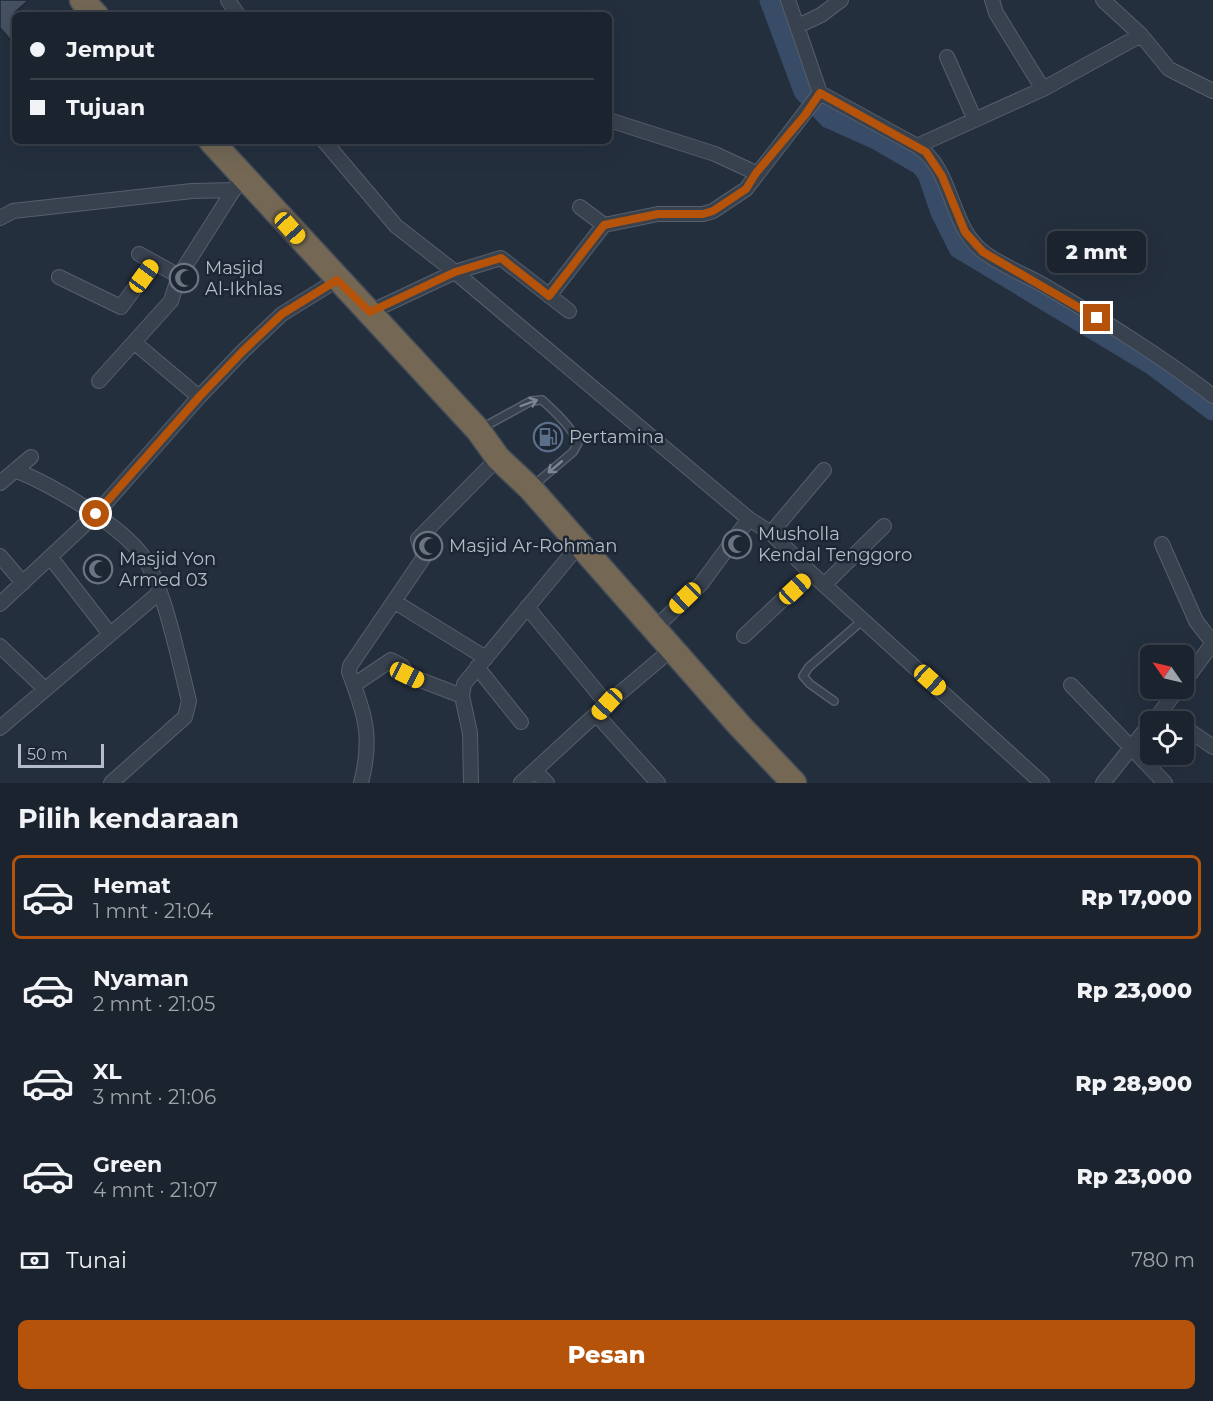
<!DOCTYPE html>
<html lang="id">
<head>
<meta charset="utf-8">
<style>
  :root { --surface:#1b232e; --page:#282f3a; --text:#f1f3f6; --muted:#a0a4aa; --line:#39404a; --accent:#b45309 }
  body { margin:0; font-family:Montserrat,sans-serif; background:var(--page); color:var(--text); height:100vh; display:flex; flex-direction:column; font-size:22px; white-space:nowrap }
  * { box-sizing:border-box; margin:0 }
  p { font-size:20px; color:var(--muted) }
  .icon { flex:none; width:33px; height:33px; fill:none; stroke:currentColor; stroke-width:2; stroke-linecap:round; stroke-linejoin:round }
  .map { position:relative; height:783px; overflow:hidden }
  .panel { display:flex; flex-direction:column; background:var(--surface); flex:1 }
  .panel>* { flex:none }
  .banner { position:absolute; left:12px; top:12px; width:600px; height:132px; border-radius:9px; box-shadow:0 6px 24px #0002,0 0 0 2px var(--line); display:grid; align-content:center; height:132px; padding:0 18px; background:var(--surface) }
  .needle { width:39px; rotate:304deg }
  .fabs { position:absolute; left:1140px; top:645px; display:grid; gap:12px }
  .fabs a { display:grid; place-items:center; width:54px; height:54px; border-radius:9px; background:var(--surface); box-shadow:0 6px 24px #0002,0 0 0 2px var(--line); font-size:30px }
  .scale { position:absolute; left:18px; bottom:15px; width:86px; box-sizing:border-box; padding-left:6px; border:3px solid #b4bcc9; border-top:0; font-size:16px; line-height:21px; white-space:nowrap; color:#b4bcc9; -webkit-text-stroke:4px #1d2633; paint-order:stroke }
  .end { position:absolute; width:27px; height:27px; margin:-14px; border:8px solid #b45309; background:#fff; box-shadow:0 0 0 3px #fff }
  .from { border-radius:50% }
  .bubble { position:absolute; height:42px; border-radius:9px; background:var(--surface); box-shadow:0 6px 24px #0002,0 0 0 2px var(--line); font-size:20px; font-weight:800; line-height:42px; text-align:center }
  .car { position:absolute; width:18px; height:36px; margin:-18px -9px; border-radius:8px; box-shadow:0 0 4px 2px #0007; background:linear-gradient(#f5c518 24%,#345 0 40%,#f5c518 0 76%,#345 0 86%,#f5c518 0) }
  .banner b { display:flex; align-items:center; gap:21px; height:57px; font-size:22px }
  .banner b+b { border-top:2px solid var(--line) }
  .banner i { width:15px; height:15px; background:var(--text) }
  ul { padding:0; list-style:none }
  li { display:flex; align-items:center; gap:18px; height:84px; margin:0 12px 9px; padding:0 6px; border:3px solid transparent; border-radius:9px }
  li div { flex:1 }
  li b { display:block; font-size:22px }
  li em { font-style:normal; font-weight:800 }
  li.active { border-color:var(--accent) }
  li>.icon { width:54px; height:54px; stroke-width:1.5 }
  h2 { padding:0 18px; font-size:27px; line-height:72px }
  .pay { display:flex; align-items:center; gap:15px; height:66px; padding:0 18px; font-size:22px }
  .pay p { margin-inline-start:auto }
  .primary-button { display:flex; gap:12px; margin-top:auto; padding:12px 18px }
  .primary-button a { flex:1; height:69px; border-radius:9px; background:var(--accent); color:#fff; font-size:24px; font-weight:800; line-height:69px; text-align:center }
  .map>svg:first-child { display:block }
</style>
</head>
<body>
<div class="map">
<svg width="1213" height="783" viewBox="0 0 1213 783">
  <rect width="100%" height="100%" fill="#242f3e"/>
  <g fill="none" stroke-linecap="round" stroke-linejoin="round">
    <path stroke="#394c67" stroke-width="21" d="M770,0l34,91 25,27 47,21 45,26 7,9 13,38 18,36 194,117 60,45"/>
  </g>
  <path fill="#455162" stroke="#1f2835" stroke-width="1.5" d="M0,0h29l-14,12v33l-15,-17z"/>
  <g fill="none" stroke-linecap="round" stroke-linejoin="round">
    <g stroke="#565f6c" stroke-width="10">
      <path id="lane" d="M482,428l49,-27 11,-1c12,11 30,27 36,43l-5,9 -39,33
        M834,701l-24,-17 -7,-8 6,-9 55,-48"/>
    </g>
    <g stroke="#565f6c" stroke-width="16">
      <path id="street" d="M228,0l10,15
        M788,0l32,93 97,53 126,-57 98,-54
        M992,0l4,13 47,76
        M1103,0l38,35 28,34 44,22
        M798,26l23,-11 20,-15
        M947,57l28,63
        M609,120l106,34 41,19
        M324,141l72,85 59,46 294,247 22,14 40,40 231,210
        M917,146c36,23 32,77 64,104 18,15 43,24 64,36 57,34 115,69 168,110
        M580,207l24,18 54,-11h45l10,-3 33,-22 74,-96
        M0,218l13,-7 179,-20 42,-1
        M139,254l40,22
        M59,277l62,30 33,-45
        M549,296l55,-71
        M370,312l85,-40 46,-14 68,53
        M135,343l64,54
        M99,381l72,-80 8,-25 64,-101
        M15,470c35,14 111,57 131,91 20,34 33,100 43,140l-4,16 -74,66
        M0,483l31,-26
        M771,533l53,-63
        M1162,544l34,77 17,22
        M0,556l23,27
        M51,558l59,76
        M825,584l59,-58
        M395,602l91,56
        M0,604l96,-90 103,-117 44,-46 39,-37 55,-34
        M527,607l80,97
        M655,628l46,-44 48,-65
        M744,636l67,-63
        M0,646l45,43
        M477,667l44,55
        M1184,682l29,-39
        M354,685l37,-25 11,6 5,9 55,21
        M1071,685l94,98
        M1161,712l14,10
        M597,715l61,68
        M1153,722l26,-34
        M1184,727l29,20
        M0,728l160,-136
        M535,771l12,12
        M361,783c12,-46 4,-69 -12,-111l1,-6 74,-109 -6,-18 80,-81
        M471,783l-1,-50 -8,-37 2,-12 115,-139
        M521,783l86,-79 65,-55
        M1103,783l47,-59"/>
    </g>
    <g stroke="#434c59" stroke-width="27">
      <path id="highway" d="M82,0l14,15
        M211,141l267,289 20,28 32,30 210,238 54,57"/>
    </g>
    <use href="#lane" stroke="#38414e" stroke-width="7"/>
    <use href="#street" stroke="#38414e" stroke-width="14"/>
    <use href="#highway" stroke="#746855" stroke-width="24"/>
  </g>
  <defs><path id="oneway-shaft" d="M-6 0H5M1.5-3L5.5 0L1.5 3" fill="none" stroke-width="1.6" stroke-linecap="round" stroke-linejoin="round" transform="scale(1.5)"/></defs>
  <g stroke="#7c8592">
    <use href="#oneway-shaft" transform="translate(529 403) rotate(-20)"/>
    <use href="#oneway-shaft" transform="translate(555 467) rotate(140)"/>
  </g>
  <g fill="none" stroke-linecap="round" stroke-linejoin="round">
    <path stroke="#b45309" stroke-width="8" d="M96,514l103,-117 44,-46 39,-37 55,-34 33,32 85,-40 46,-14 48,38 55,-71 54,-11h45l10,-3 33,-22 10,-16 49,-58 15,-22 106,59 16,24 23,56 18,20 114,66"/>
  </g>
  <defs>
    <g id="mosque-ring" transform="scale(1.5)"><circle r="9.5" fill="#1d2633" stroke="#6b7280" stroke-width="1.5"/><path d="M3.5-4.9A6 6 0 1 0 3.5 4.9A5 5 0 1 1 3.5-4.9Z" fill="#6b7280"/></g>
    <g id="fuel-ring" transform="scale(1.5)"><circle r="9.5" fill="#1d2633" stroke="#5c6f8a" stroke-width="1.5"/><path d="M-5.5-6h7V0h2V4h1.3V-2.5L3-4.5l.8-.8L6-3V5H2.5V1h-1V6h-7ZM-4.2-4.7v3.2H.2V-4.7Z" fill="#5c6f8a"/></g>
  </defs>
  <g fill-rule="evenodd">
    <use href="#mosque-ring" x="184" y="278"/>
    <use href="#fuel-ring" x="548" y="437"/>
    <use href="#mosque-ring" x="737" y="544"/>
    <use href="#mosque-ring" x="428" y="546"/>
    <use href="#mosque-ring" x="98" y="569"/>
  </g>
  <g text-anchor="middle" stroke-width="5" stroke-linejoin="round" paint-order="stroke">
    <g font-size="18" fill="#b4bcc9" stroke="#1d2633" text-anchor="start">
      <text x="205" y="274">Masjid<tspan x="205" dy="21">Al-Ikhlas</tspan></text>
      <text x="569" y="443">Pertamina</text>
      <text x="758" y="540">Musholla<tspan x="758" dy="21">Kendal Tenggoro</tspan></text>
      <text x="449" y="552">Masjid Ar-Rohman</text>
      <text x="119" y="565">Masjid Yon<tspan x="119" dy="21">Armed 03</tspan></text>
    </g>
  </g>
</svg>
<div class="fabs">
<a><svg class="needle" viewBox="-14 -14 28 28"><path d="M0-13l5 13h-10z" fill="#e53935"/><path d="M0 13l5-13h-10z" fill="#a0a4aa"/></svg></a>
<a><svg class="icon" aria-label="locate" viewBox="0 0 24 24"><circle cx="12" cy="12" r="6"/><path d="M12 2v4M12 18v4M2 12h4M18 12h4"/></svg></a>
</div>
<div class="scale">50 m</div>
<i class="end from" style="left:96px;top:514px"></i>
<i class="end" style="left:1097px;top:318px"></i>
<div class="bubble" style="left:1047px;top:231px;width:99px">2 mnt</div>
<i class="car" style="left:290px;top:228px;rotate:138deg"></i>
<i class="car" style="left:144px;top:276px;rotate:36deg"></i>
<i class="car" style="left:795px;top:589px;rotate:47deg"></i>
<i class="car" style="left:685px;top:598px;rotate:226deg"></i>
<i class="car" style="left:407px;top:675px;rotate:116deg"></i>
<i class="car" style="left:930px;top:680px;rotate:132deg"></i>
<i class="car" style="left:607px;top:704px;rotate:223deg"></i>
<div class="banner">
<b><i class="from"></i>Jemput</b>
<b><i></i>Tujuan</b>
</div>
</div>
<section class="panel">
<h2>Pilih kendaraan</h2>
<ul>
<li class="active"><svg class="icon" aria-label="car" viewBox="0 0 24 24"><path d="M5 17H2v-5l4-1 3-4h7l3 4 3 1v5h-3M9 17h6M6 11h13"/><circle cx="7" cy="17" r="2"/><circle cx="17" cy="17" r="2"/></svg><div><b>Hemat</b><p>1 mnt · 21:04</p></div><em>Rp 17,000</em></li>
<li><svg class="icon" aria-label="car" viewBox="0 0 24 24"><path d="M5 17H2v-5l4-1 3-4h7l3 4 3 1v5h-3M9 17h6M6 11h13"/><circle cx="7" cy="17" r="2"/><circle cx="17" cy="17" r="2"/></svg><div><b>Nyaman</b><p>2 mnt · 21:05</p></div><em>Rp 23,000</em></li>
<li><svg class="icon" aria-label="car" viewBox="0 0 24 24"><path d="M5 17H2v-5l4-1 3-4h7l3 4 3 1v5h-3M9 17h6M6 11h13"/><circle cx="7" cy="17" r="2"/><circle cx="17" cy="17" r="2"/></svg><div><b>XL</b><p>3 mnt · 21:06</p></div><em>Rp 28,900</em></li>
<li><svg class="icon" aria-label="car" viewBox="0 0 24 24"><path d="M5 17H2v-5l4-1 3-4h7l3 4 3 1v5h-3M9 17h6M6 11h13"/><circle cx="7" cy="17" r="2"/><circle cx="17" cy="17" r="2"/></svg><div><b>Green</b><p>4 mnt · 21:07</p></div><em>Rp 23,000</em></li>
</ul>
<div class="pay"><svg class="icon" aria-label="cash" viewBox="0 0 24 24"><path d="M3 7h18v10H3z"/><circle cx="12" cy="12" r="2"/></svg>Tunai<p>780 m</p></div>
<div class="primary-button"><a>Pesan</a></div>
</section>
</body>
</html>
